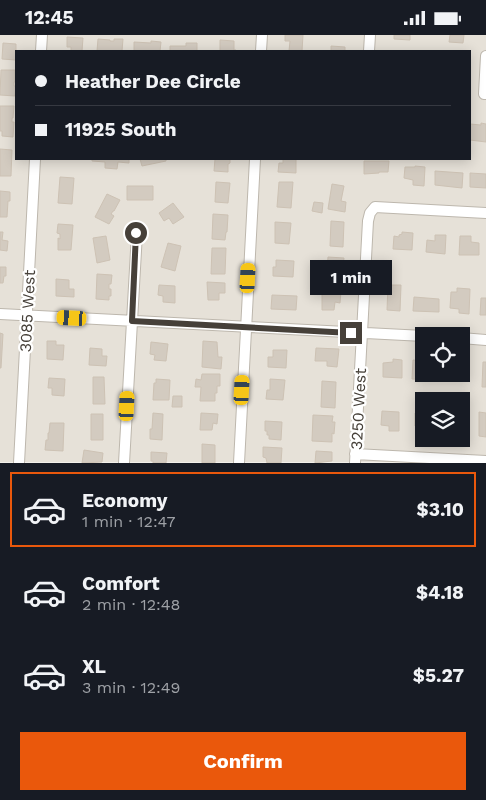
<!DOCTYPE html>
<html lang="en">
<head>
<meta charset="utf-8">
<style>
  :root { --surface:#171b24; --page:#20242c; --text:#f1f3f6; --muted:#9ea1a6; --line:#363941; --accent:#ea580c }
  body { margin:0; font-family:"Work Sans",sans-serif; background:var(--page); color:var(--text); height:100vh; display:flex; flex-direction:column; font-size:19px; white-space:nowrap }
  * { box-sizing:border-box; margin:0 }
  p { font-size:16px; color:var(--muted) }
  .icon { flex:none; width:28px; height:28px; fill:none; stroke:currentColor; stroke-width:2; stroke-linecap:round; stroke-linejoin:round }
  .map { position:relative; height:428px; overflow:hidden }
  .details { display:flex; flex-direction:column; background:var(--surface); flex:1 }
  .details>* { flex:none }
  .hud { position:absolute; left:15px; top:15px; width:456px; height:110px; border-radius:0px; box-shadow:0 2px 12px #0003; display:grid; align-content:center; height:110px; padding:0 20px; background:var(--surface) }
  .tools { position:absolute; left:415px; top:292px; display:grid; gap:10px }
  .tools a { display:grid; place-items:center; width:55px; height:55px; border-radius:0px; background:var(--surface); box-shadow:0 2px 12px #0003; font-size:25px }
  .end { position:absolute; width:22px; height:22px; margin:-11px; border:6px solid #464039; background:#fff; box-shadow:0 0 0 2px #fff }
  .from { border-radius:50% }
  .bubble { position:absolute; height:35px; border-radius:0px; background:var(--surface); box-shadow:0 2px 12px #0003; font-size:16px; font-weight:700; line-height:35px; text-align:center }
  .car { position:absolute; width:15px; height:30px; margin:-15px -8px; border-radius:6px; box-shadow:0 0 4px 1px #0007; background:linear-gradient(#f5c518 24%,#345 0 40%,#f5c518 0 76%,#345 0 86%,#f5c518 0) }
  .hud b { display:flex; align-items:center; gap:18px; height:48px; font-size:19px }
  .hud b+b { border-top:1px solid var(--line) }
  .hud i { width:12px; height:12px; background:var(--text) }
  ul { padding:9px 0 0; list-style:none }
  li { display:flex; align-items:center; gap:15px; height:75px; margin:0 10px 8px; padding:0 10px; border:2px solid transparent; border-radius:0px }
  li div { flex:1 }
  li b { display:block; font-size:19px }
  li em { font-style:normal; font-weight:700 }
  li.on { border-color:var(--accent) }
  li>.icon { width:45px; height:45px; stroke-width:1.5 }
  .action { display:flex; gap:10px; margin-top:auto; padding:10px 20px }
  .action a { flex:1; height:58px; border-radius:0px; background:var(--accent); color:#fff; font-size:20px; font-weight:700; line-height:58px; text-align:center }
  .status { display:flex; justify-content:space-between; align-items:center; height:35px; padding:0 25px; background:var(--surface); direction:ltr }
  .status svg { height:14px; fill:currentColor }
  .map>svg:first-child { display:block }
</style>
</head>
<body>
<div class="status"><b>12:45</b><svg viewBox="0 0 49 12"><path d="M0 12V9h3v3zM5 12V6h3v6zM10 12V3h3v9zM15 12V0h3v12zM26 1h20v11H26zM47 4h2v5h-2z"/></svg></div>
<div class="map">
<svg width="486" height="428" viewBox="0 0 486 428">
  <rect width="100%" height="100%" fill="#f3f0ea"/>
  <path fill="#e6e1d8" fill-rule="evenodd" d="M0,0h486v427h-486zM16,16h454v108h-454zM424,301h37v38h-37zM424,366h37v38h-37z"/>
  <path fill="#d3cbc0" stroke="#cdc2b4" d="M285,0h18l-1,16h-13l1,-10h-5z
    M394,0h16v5l-16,-1z
    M450,0h14l-1,8 -14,-1z
    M67,2l16,1 -1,13h-11v-4h-4z
    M98,4l12,1v1h4v-2h9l-1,12h-25z
    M220,5l14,1v9h2l-1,1h-15z
    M151,6l10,1 -1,9h-26v-9l17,1z
    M3,8l13,1v16l-14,-1z
    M186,8h11v8h-27v-5h16z
    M331,11l14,1v4h-14z
    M1,35h14v12h-1v4h2l-1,10 -15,-1z
    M0,71h14l-1,12h-1v4h2l-1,15 -11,-1v-5h-2z
    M481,88l5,1v18l-16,-2v-16l11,1z
    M0,114l12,1 -1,26h-11z
    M92,124h37v4l-11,-1 -1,7 -12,-1v-6l-13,-1z
    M140,124h26v2l-24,5z
    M215,124h15v4l-2,1v8l-14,-1z
    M283,124h13v14l-18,-1 1,-9h4z
    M364,126h25l-1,11h-9v1l-15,1z
    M415,131l10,1 -1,19 -11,-1v-5l-9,-2 1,-11h10z
    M435,136l28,2 -1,15 -27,-3z
    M470,138l16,1v14l-16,-1z
    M60,142l14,1 -2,26 -14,-1z
    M216,147l14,1 -2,20 -13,-1z
    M279,147h14l-2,26 -14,-1z
    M332,149l12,2 -3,15 5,1 -1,10 -17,-3z
    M127,151h26v14h-26z
    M0,156l10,1v9h-2l-1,16h-7z
    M107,159l13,6 -6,11h-1l-2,3 3,2 -5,8 -14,-7z
    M314,167l9,1 -1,10 -10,-2z
    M173,168l11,14 -11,7 -4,-6 -5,3 -5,-8z
    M213,179l15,1 -1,17h-1l-1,8 -13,-1z
    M331,186l13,1 -1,25 -13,-1z
    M275,187l16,1 -2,21 -14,-1z
    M58,189l15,1 -2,25h-13v-12l2,1v-5l-3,-1z
    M0,197h3l-1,8 6,1 -1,10 -7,-1z
    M402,197l11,1 -1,17 -19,-1 1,-13 5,1v-2l3,-1z
    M435,200h11l-1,19 -19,-2 1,-12 8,1z
    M106,201l4,24 -13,3 -4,-25z
    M460,201h11v6l8,1v12h-20z
    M168,208l13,3 -6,25 -14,-4z
    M212,213h14l-1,26h-14z
    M328,222l16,1 -1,9h-3l-1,3h2l1,2 -1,7h-1l-1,4 -13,-1z
    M276,225l18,1 -1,16 -20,-1v-9h3z
    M0,232h6v9h-2l-1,7h-3z
    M97,239l15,1 -1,9h-2v5h2v7h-2v4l-13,-1z
    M56,244l13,1v9h5v8l-18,-1z
    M207,247l18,1v10h-6v7h-11z
    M159,250l16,1v17l-12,-1v-6l-5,-1z
    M388,250h13l-1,26 -13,-1z
    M457,253l13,1 -1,25 -10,-1v-4l-9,-1 1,-16h6z
    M322,255l19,1 -1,12 -5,-1 -1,8h-12z
    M272,260l25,1 -1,14 -25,-1z
    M414,262l25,2v13l-26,-1z
    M481,263h5v17h-6z
    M0,298l3,1 -2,34h-1z
    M47,306h9v4h8l-1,15 -16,-1z
    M203,306l14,1 1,15h4l-1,12 -19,-2z
    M151,307l17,2 -2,17 -12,-1 1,-5 -5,-1z
    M90,313l12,1v7h5l-1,10 -17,-1z
    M316,313l23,1 -2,18 -10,-1v-5h-12z
    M273,315h14l-1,18 -18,-1v-10h5z
    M393,324l9,1v18l-19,-1v-14l10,-1z
    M413,325l11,1v13h7v6l-19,-1z
    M461,326h4v19l-19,-1v-5h15z
    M483,327h3v25h-4z
    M202,339h18v12h-3v7h-2v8h-15l1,-14h-6l1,-8 5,1z
    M93,342h11l1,27h-12z
    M49,343l16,1 -1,17 -12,-1v-7h-4z
    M156,344l14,1 -1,20h-16l1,-17h2z
    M270,344l15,1 -2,20 -17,-1 1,-9h3z
    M322,346l14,1 -1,26 -14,-1z
    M173,361h9v11h-10z
    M382,376l17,1v19h-10v-5l-8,-1z
    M479,377l7,1v24l-7,-1z
    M153,378l10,1 -1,26 -12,-1v-10h2z
    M201,378l17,1 -1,10 -4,-1 -1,7h-12z
    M415,378l9,1v19v-6l-9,-1z
    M91,379h12v26h-12z
    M313,380l20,1 -1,6h3l-1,12 -2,-1v9l-20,-1z
    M461,381h5l-1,19h-4z
    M265,386l17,1 -1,18 -12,-1v-4h-2v-4h-2z
    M50,388h14l-1,28 -18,-1 1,-10h2v-7h1z
    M202,409l13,1v18h-13z
    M263,412l19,1 -1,15h-14l-1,-5 -3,-1z
    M84,415l19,3 -1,9 -20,1z
    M316,416l16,1v9l-17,2z
    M151,417l16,1 -1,10h-13v-2h-2z"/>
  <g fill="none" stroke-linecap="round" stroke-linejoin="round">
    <g stroke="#bdb7ad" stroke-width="12">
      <path id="minor" d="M41,16l1,-16
        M261,16l1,-16
        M369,16l1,-16
        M486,21l-2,38h2
        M0,279l424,22
        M461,303l25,2
        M355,419l131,7
        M19,428l16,-304
        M124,428l13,-230
        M239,428l16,-304
        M355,428l13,-242 2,-8 5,-6 111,6"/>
    </g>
    <use href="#minor" stroke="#fff" stroke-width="10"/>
  </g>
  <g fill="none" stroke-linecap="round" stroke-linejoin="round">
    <path stroke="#464039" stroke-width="6" d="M136,198l-4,88 219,12"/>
  </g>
  <g text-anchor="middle" stroke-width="4.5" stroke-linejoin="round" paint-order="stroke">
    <g font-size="16" fill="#464039" stroke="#fff">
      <text transform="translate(27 276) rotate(-87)" y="6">3085 West</text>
      <text transform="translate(358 374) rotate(-87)" y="6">3250 West</text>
    </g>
  </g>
</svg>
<div class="tools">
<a><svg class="icon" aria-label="locate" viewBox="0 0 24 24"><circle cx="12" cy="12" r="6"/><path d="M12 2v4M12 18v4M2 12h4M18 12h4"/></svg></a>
<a><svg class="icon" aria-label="layers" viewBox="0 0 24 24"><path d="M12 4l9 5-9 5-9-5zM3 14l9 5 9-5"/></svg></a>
</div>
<i class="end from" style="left:136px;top:198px"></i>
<i class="end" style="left:351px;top:298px"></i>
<div class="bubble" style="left:310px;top:225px;width:82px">1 min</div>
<i class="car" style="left:248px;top:243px;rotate:3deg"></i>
<i class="car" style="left:72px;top:283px;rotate:273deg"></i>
<i class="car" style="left:242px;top:355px;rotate:3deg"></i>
<i class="car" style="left:127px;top:371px;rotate:3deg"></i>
<div class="hud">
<b><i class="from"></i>Heather Dee Circle</b>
<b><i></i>11925 South</b>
</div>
</div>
<section class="details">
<ul>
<li class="on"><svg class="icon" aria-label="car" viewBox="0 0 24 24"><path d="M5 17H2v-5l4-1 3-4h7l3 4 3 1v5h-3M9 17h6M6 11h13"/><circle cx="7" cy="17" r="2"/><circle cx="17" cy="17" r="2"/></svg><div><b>Economy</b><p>1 min · 12:47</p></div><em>$3.10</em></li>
<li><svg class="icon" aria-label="car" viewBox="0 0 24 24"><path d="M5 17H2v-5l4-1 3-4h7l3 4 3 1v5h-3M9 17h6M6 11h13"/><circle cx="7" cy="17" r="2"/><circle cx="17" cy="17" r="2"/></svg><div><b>Comfort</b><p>2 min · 12:48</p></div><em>$4.18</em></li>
<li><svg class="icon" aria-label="car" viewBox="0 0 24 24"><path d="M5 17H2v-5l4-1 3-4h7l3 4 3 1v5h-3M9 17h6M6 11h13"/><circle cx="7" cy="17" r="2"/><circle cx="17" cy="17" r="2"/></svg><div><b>XL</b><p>3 min · 12:49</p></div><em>$5.27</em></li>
</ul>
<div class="action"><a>Confirm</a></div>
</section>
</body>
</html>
